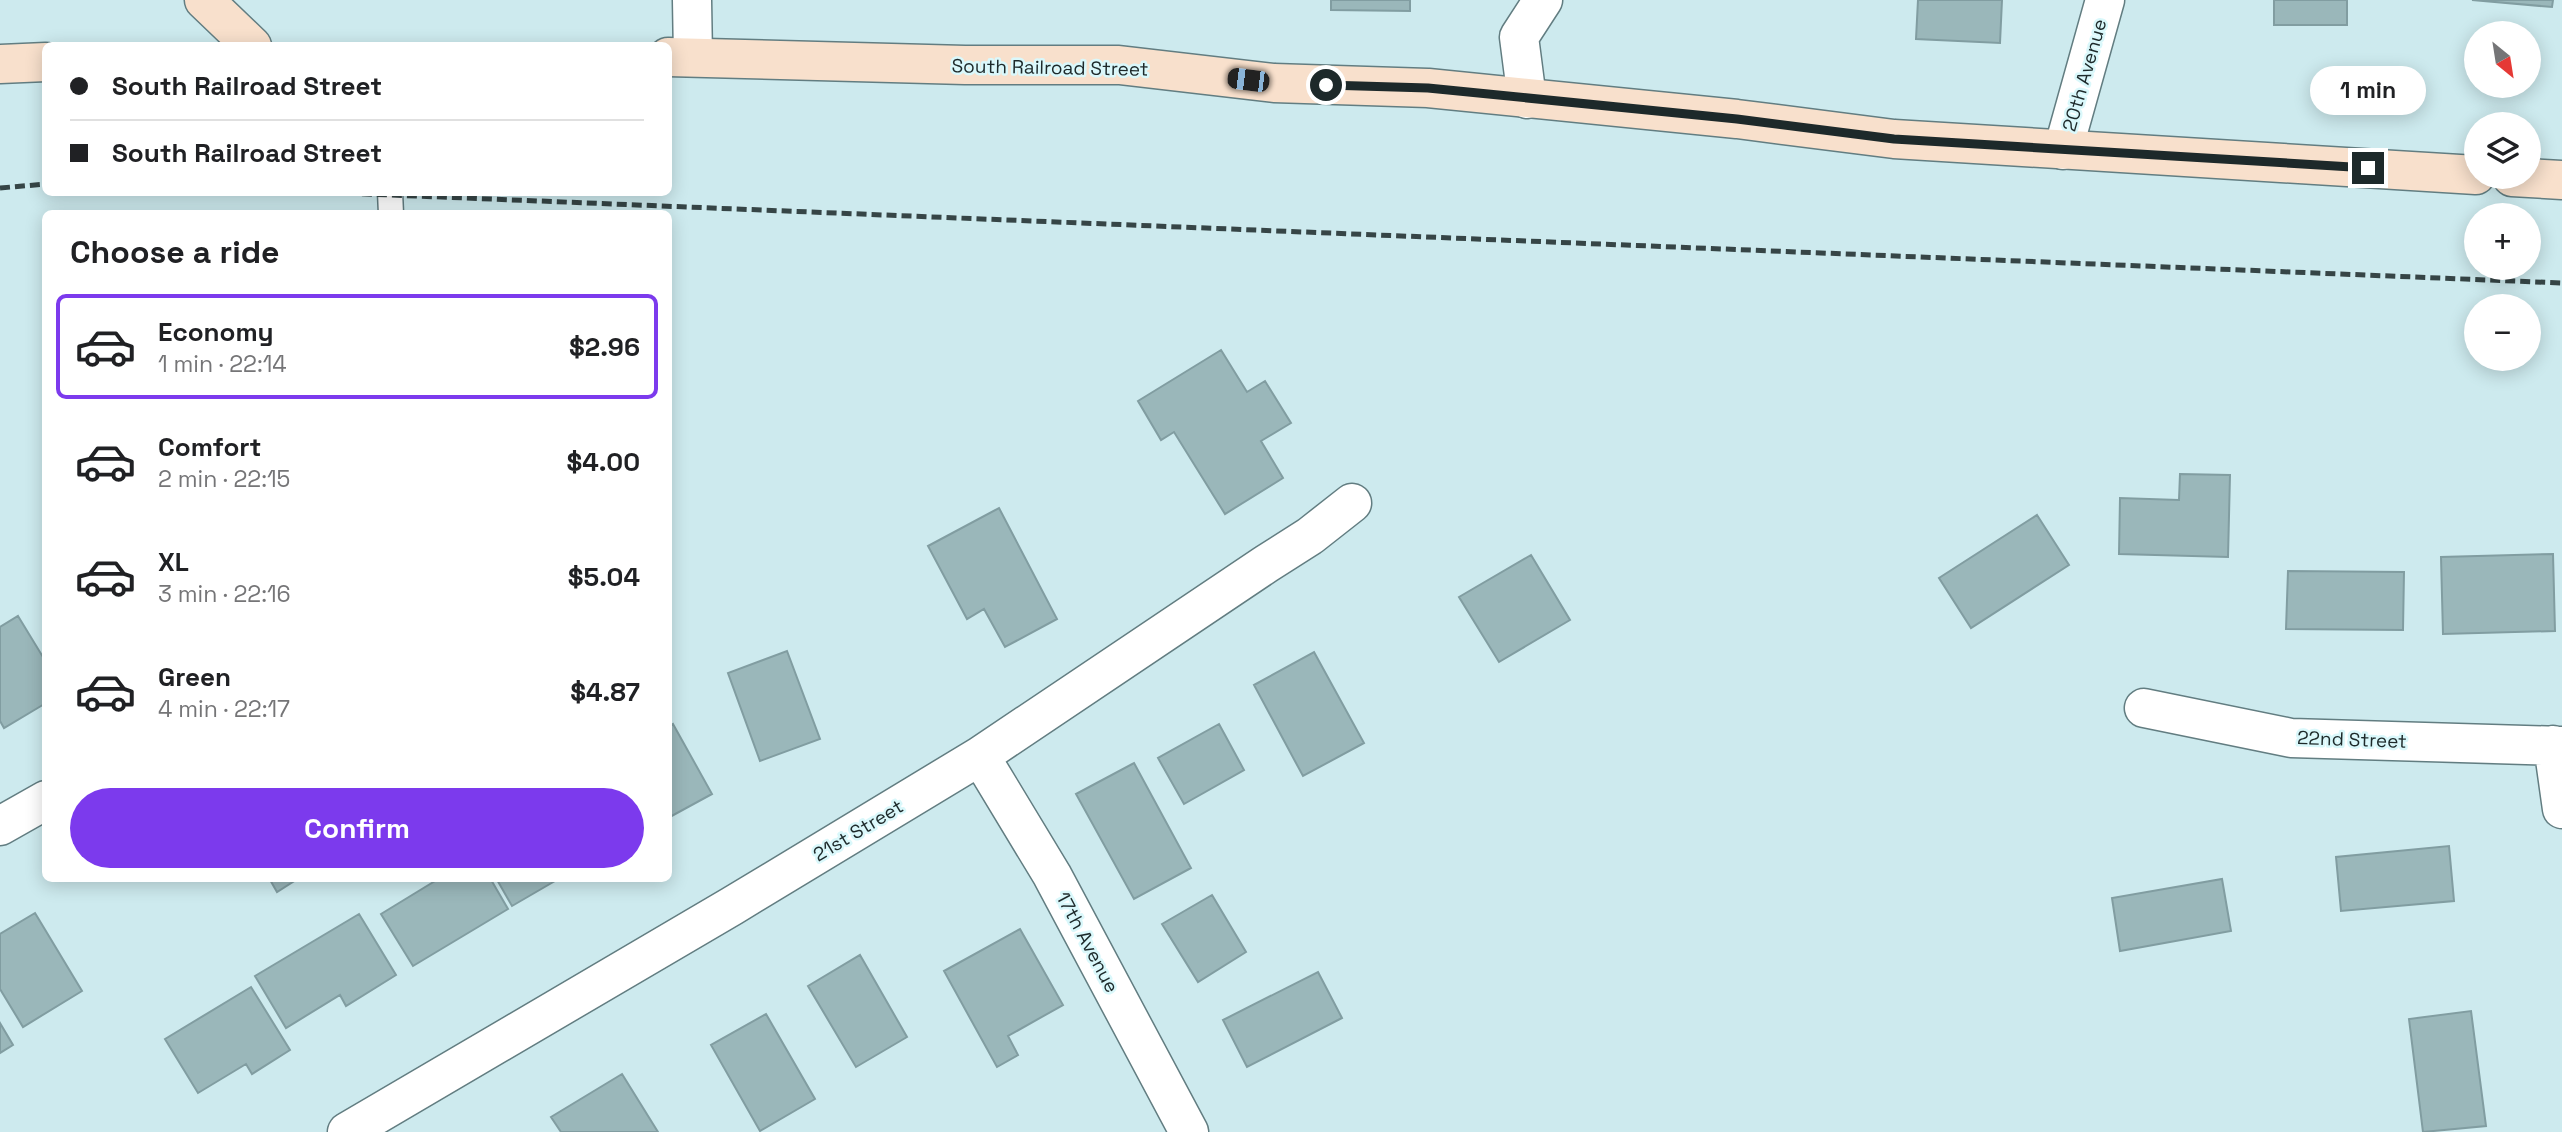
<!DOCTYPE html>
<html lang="en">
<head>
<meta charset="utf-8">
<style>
  :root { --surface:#fff; --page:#f6f6f6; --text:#202124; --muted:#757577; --line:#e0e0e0; --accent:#7c3aed }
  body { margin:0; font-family:"Space Grotesk",sans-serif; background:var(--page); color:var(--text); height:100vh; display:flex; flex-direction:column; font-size:26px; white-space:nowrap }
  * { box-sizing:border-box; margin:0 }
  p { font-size:23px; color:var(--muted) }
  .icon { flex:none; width:38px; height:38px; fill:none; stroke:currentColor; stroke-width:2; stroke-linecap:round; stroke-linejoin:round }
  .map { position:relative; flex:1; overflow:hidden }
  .drawer { position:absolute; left:42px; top:210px; width:630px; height:672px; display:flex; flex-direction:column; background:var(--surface); border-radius:10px; box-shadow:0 4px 18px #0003 }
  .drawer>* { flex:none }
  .hud { position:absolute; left:42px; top:42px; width:630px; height:154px; border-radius:10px; box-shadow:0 4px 18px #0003; display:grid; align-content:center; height:154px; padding:0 28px; background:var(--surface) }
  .needle { width:46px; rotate:150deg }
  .tools { position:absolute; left:2464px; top:21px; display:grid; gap:14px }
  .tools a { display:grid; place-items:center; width:77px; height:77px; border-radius:50%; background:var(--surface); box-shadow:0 4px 18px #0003; font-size:35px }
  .end { position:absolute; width:32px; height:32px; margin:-16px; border:9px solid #1d292a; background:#fff; box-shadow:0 0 0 4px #fff }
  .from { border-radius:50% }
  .bubble { position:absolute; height:49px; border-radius:24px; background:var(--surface); box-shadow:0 4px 18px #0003; font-size:23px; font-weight:600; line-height:49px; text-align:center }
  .car { position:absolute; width:21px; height:42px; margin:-21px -10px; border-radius:9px; box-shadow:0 0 5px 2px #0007; background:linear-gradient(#222 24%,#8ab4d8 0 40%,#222 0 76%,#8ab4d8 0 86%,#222 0) }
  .hud b { display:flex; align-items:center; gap:24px; height:66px; font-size:26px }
  .hud b+b { border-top:2px solid var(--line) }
  .hud i { width:18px; height:18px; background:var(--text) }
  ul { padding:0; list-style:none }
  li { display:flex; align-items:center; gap:21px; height:105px; margin:0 14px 10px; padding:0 14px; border:4px solid transparent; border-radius:10px }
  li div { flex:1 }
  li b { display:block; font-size:26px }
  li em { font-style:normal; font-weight:600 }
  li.selected { border-color:var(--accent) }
  li>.icon { width:63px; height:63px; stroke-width:1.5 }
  h2 { padding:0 28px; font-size:32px; line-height:84px }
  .action { display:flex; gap:14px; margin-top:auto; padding:14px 28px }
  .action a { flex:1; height:80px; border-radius:42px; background:var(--accent); color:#fff; font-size:28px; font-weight:600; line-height:80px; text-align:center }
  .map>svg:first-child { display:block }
</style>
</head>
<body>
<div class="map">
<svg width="2562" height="1132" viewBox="0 0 2562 1132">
  <rect width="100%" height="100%" fill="#cdeaee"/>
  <path fill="#9ab7ba" stroke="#819da1" stroke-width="2" d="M1331,0h79v11l-79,-1z
    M1918,0h84l-2,43 -84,-4z
    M2274,0h73v25h-73z
    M2472,0h81l-1,7z
    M1221,350l26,42 18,-11 26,42 -30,18 22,37 -58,36 -51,-82 -13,8 -23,-39z
    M2180,474l50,1 -2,82 -109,-3 1,-56 59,2z
    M999,508l58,111 -52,28 -21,-38 -17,10 -39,-73z
    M2037,515l32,50 -98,63 -32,-50z
    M2553,554l2,77 -112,3 -2,-77z
    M1531,555l39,65 -71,42 -40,-65z
    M2288,571l116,1 -1,58 -117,-1z
    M18,616l28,46v41l-42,25 -4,-7v-94z
    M787,651l33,88 -60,22 -32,-88z
    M1314,652l50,91 -61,33 -49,-91z
    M673,724l39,70 -44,24v-91z
    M1219,724l25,46 -60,34 -26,-46z
    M1134,763l57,105 -57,31 -58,-105z
    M2449,846l5,55 -113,10 -5,-54z
    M269,878h30l-22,14z
    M440,878h50l18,31 -95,57 -32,-52z
    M496,878h64l-48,28z
    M2222,879l9,52 -111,20 -8,-53z
    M1212,895l34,57 -48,30 -36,-58z
    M35,913l47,78 -59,36 -23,-38v-55z
    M359,914l37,61 -50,31 -6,-11 -54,33 -31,-52z
    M1020,929l43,76 -55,31 10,19 -21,12 -53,-96z
    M860,955l47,82 -51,30 -48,-81z
    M1318,972l24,46 -95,49 -24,-47z
    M251,987l39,63 -38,24 -6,-10 -48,29 -33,-54z
    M2471,1011l15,115 -63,6 -14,-113z
    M766,1014l49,85 -55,32 -49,-86z
    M0,1023l13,22 -13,8z
    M622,1074l36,58h-97l-10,-15z"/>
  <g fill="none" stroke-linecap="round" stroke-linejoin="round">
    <g stroke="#627d81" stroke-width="27">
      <path id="lane" d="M390,192l1,22"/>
    </g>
    <g stroke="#627d81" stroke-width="41">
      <path id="street" d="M692,0l1,57
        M1527,99l-8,-62 24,-37
        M2063,150l42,-150
        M2144,708l147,30 271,8
        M2553,745l9,64
        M980,756l72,119 137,257
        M0,826l46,-26
        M347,1132l385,-226 248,-150 286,-192 44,-28 42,-33"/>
    </g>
    <g stroke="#627d81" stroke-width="41">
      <path id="secondary" d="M204,0l48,46
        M668,57l297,8h154l155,18 154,5 309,31 157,20 582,36
        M0,64l46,-2
        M2512,177l50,3"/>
    </g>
    <use href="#lane" stroke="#fff" stroke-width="24"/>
    <use href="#street" stroke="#fff" stroke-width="38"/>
    <use href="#secondary" stroke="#f8e0cc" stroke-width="38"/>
    <path stroke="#364546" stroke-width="5" stroke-dasharray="10 5" stroke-linecap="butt" d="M0,188l46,-4
      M317,192l2245,91"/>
  </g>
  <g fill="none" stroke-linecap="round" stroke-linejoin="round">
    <path stroke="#1d292a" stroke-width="9" d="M1326,85l102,3 309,31 157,20 474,29"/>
  </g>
  <g text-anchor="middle" stroke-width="5" stroke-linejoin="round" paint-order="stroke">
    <g font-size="19" fill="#1d292a" stroke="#daf8fb">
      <text transform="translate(1050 67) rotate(1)" y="7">South Railroad Street</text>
      <text transform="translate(2084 75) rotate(-74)" y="7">20th Avenue</text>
      <text transform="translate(2352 739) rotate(2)" y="7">22nd Street</text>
      <text transform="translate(858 830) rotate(-31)" y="7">21st Street</text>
      <text transform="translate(1088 942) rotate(62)" y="7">17th Avenue</text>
    </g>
  </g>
</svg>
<div class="tools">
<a><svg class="needle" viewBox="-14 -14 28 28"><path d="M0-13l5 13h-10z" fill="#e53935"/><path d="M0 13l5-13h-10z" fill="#757577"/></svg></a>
<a><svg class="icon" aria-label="layers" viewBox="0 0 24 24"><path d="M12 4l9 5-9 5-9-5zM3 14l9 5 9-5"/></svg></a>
<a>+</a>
<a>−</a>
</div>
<i class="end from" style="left:1326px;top:85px"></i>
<i class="end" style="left:2368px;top:168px"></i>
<div class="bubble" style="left:2310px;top:66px;width:116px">1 min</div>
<i class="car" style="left:1248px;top:80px;rotate:277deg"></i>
<div class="hud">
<b><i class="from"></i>South Railroad Street</b>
<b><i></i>South Railroad Street</b>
</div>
<section class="drawer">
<h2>Choose a ride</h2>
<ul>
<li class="selected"><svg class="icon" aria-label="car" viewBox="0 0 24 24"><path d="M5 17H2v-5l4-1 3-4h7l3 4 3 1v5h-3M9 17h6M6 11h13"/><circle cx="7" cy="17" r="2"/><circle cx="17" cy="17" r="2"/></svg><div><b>Economy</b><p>1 min · 22:14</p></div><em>$2.96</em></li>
<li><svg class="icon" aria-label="car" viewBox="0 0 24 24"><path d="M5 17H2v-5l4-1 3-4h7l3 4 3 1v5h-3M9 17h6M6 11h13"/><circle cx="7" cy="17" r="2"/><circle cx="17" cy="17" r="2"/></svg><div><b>Comfort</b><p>2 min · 22:15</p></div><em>$4.00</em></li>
<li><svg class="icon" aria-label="car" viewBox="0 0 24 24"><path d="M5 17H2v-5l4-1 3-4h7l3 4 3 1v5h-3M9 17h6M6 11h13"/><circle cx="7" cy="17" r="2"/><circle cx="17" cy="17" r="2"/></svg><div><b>XL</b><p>3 min · 22:16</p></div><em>$5.04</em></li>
<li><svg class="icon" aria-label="car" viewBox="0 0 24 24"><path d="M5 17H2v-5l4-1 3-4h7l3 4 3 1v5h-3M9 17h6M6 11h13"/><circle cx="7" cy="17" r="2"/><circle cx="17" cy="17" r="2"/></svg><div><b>Green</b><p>4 min · 22:17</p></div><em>$4.87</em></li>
</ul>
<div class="action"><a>Confirm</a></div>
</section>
</div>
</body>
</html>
